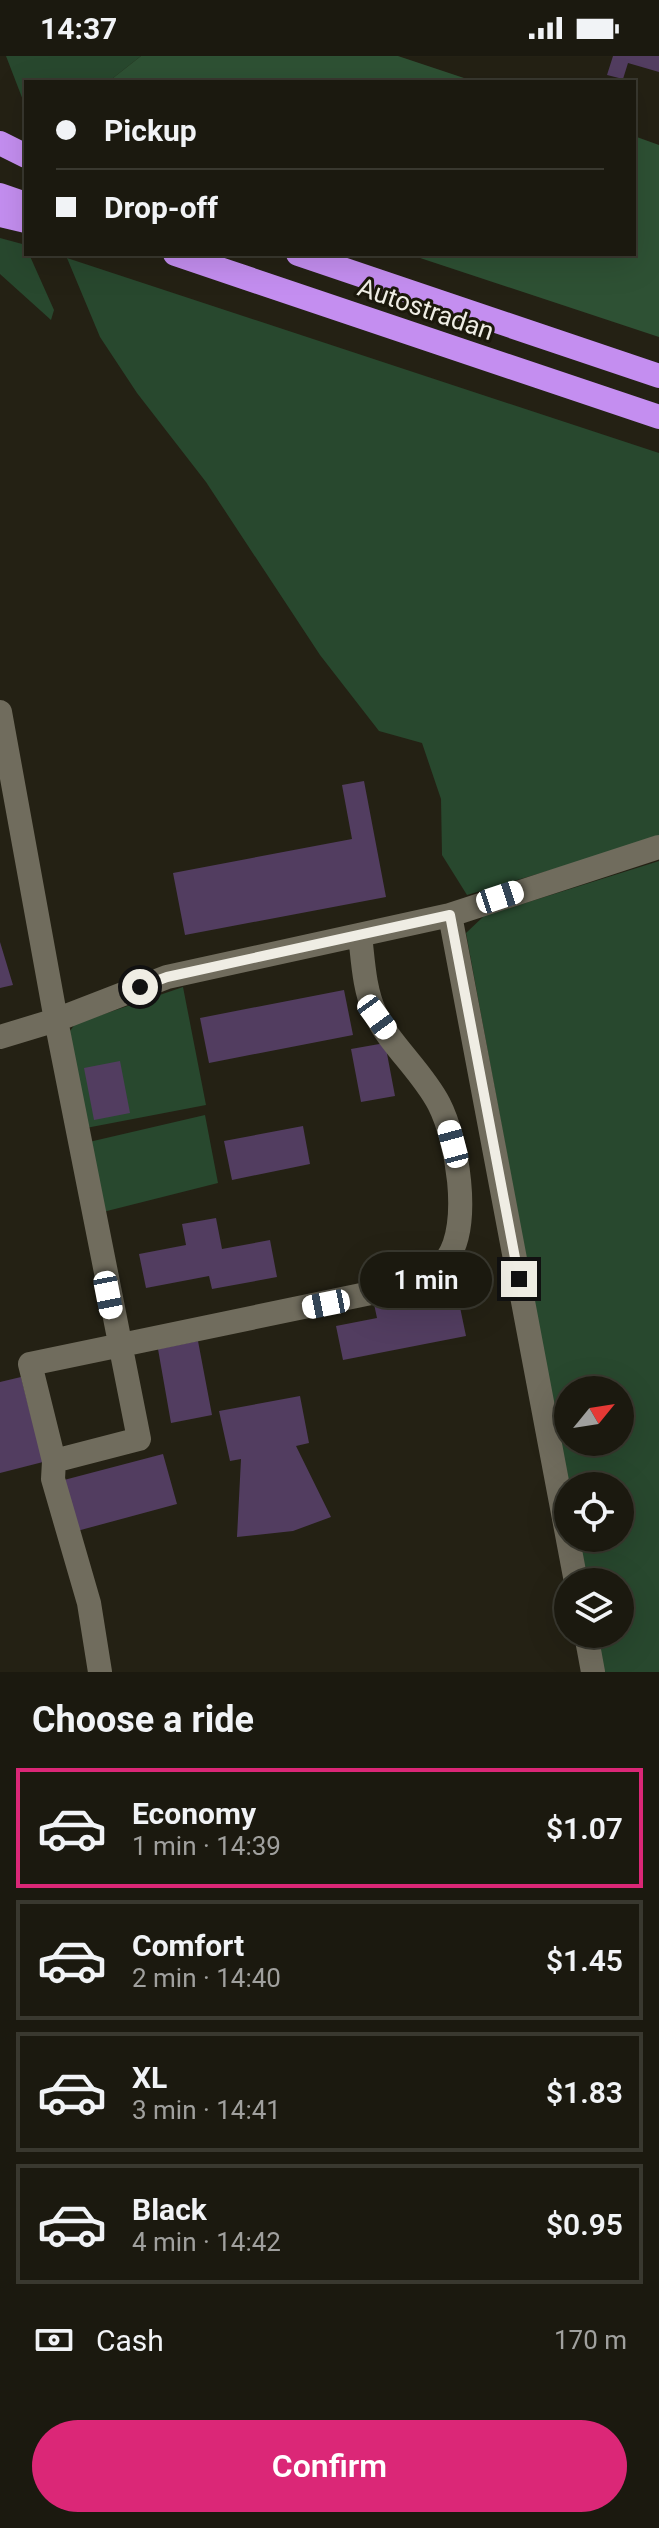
<!DOCTYPE html>
<html lang="en">
<head>
<meta charset="utf-8">
<style>
  :root { --surface:#1b190f; --page:#28261d; --text:#f1f3f6; --muted:#a0a09e; --line:#39382f; --accent:#db2777 }
  body { margin:0; font-family:Roboto,sans-serif; background:var(--page); color:var(--text); height:100vh; display:flex; flex-direction:column; font-size:30px; white-space:nowrap }
  * { box-sizing:border-box; margin:0 }
  p { font-size:26px; color:var(--muted) }
  .icon { flex:none; width:44px; height:44px; fill:none; stroke:currentColor; stroke-width:2; stroke-linecap:round; stroke-linejoin:round }
  .map { position:relative; height:1616px; overflow:hidden }
  .details { display:flex; flex-direction:column; background:var(--surface); flex:1 }
  .details>* { flex:none }
  .banner { position:absolute; left:24px; top:24px; width:612px; height:176px; border-radius:0px; box-shadow:0 8px 32px #0002,0 0 0 2px var(--line); display:grid; align-content:center; height:176px; padding:0 32px; background:var(--surface) }
  .needle { width:52px; rotate:60deg }
  .fabs { position:absolute; left:554px; top:1320px; display:grid; gap:16px }
  .fabs a { display:grid; place-items:center; width:80px; height:80px; border-radius:50%; background:var(--surface); box-shadow:0 8px 32px #0002,0 0 0 2px var(--line); font-size:40px }
  .end { position:absolute; width:36px; height:36px; margin:-18px; border:10px solid #efede4; background:#111; box-shadow:0 0 0 4px #111 }
  .from { border-radius:50% }
  .bubble { position:absolute; height:56px; border-radius:28px; background:var(--surface); box-shadow:0 8px 32px #0002,0 0 0 2px var(--line); font-size:26px; font-weight:600; line-height:56px; text-align:center }
  .car { position:absolute; width:24px; height:48px; margin:-24px -12px; border-radius:10px; box-shadow:0 0 6px 2px #0007; background:linear-gradient(#fff 24%,#345 0 40%,#fff 0 76%,#345 0 86%,#fff 0) }
  .banner b { display:flex; align-items:center; gap:28px; height:76px; font-size:30px }
  .banner b+b { border-top:2px solid var(--line) }
  .banner i { width:20px; height:20px; background:var(--text) }
  ul { padding:0; list-style:none }
  li { display:flex; align-items:center; gap:24px; height:120px; margin:0 16px 12px; padding:0 16px; border:4px solid var(--line); border-radius:0px }
  li div { flex:1 }
  li b { display:block; font-size:30px }
  li em { font-style:normal; font-weight:600 }
  li.on { border-color:var(--accent) }
  li>.icon { width:72px; height:72px; stroke-width:1.5 }
  h2 { padding:0 32px; font-size:36px; line-height:96px }
  .pay { display:flex; align-items:center; gap:20px; height:88px; padding:0 32px; font-size:30px }
  .pay p { margin-inline-start:auto }
  .action { display:flex; gap:16px; margin-top:auto; padding:16px 32px }
  .action a { flex:1; height:92px; border-radius:48px; background:var(--accent); color:#fff; font-size:32px; font-weight:600; line-height:92px; text-align:center }
  .status { display:flex; justify-content:space-between; align-items:center; height:56px; padding:0 40px; background:var(--surface); direction:ltr }
  .status svg { height:22px; fill:currentColor }
  .map>svg:first-child { display:block }
</style>
</head>
<body>
<div class="status"><b>14:37</b><svg viewBox="0 0 49 12"><path d="M0 12V9h3v3zM5 12V6h3v6zM10 12V3h3v9zM15 12V0h3v12zM26 1h20v11H26zM47 4h2v5h-2z"/></svg></div>
<div class="map">
<svg width="659" height="1616" viewBox="0 0 659 1616">
  <rect width="100%" height="100%" fill="#242114"/>
  <path fill="#28482e" fill-rule="evenodd" d="M6,0h135l-33,26h-82v26z
    M0,182l26,7v9h3l25,56 -3,10 -51,-46z
    M67,202l592,195v385l-192,57 -25,-40 -1,-56 -19,-56 -43,-12 -59,-76 -114,-173 -69,-89 -37,-56z
    M659,805v811h-56l-7,-38h24v-52h-34l-8,-44h42v-52h-52l-102,-553 18,-17zM568,1334h52v52h-52z
    M183,931l23,118 -120,23 -16,-97 5,-7z
    M205,1059l13,68 -115,29 -14,-70z"/>
  <path fill="#2e5134" d="M141,0h257l78,26h-368z
    M634,80l25,9v192l-251,-83h226z"/>
  <path fill="#523d60" d="M613,0h46v16l-31,-9 -5,16 -16,-4z
    M364,725l22,116 -201,38 -12,-62 179,-34 -10,-54z
    M0,886l13,43 -13,3z
    M344,934l9,45 -144,28 -9,-45z
    M385,987l10,53 -34,6 -10,-53z
    M120,1005l10,52 -36,7 -10,-52z
    M303,1070l7,38 -78,16 -8,-39z
    M216,1162l6,31 48,-9 7,37 -65,12 -3,-13 -63,12 -7,-34 47,-9 -4,-21z
    M456,1232l10,48 -123,24 -7,-34 41,-8 -3,-14z
    M198,1285l14,74 -41,8 -13,-74z
    M21,1321l22,85 -43,11v-91z
    M300,1340l9,47 -13,3 35,71 -38,14 -56,6 4,-78 -11,2 -11,-50z
    M163,1398l14,50 -100,27 -13,-51z"/>
  <g fill="none" stroke-linecap="round" stroke-linejoin="round">
    <path stroke="#706c5d" stroke-width="24" d="M0,656l56,308 -56,17
      M54,1405l-24,-97 365,-76c20,-5 39,-11 52,-29 25,-35 10,-120 -8,-155 -17,-33 -50,-60 -64,-91 -11,-24 -12,-53 -15,-78
      M576,1526l-126,-667 209,-68
      M586,1578l7,38
      M100,1616l-11,-69 -36,-124 1,-18 85,-22 -83,-419 111,-43 283,-62"/>
    <path stroke="#c48ef0" stroke-width="24" d="M0,87l26,13
      M0,139l26,9
      M0,159l26,6
      M175,198l484,163
      M298,198l361,122"/>
  </g>
  <g fill="none" stroke-linecap="round" stroke-linejoin="round">
    <path stroke="#efede4" stroke-width="10" d="M140,931l27,-10 283,-62 69,364"/>
  </g>
  <g text-anchor="middle" stroke-width="6" stroke-linejoin="round" paint-order="stroke">
    <g font-size="26" fill="#efede4" stroke="#1b180b">
      <text transform="translate(426 253) rotate(19)" y="9">Autostradan</text>
    </g>
  </g>
</svg>
<div class="fabs">
<a><svg class="needle" viewBox="-14 -14 28 28"><path d="M0-13l5 13h-10z" fill="#e53935"/><path d="M0 13l5-13h-10z" fill="#a0a09e"/></svg></a>
<a><svg class="icon" aria-label="locate" viewBox="0 0 24 24"><circle cx="12" cy="12" r="6"/><path d="M12 2v4M12 18v4M2 12h4M18 12h4"/></svg></a>
<a><svg class="icon" aria-label="layers" viewBox="0 0 24 24"><path d="M12 4l9 5-9 5-9-5zM3 14l9 5 9-5"/></svg></a>
</div>
<i class="end from" style="left:140px;top:931px"></i>
<i class="end" style="left:519px;top:1223px"></i>
<div class="bubble" style="left:360px;top:1196px;width:132px">1 min</div>
<i class="car" style="left:500px;top:841px;rotate:72deg"></i>
<i class="car" style="left:377px;top:961px;rotate:144deg"></i>
<i class="car" style="left:453px;top:1088px;rotate:345deg"></i>
<i class="car" style="left:108px;top:1239px;rotate:169deg"></i>
<i class="car" style="left:326px;top:1248px;rotate:259deg"></i>
<div class="banner">
<b><i class="from"></i>Pickup</b>
<b><i></i>Drop-off</b>
</div>
</div>
<section class="details">
<h2>Choose a ride</h2>
<ul>
<li class="on"><svg class="icon" aria-label="car" viewBox="0 0 24 24"><path d="M5 17H2v-5l4-1 3-4h7l3 4 3 1v5h-3M9 17h6M6 11h13"/><circle cx="7" cy="17" r="2"/><circle cx="17" cy="17" r="2"/></svg><div><b>Economy</b><p>1 min · 14:39</p></div><em>$1.07</em></li>
<li><svg class="icon" aria-label="car" viewBox="0 0 24 24"><path d="M5 17H2v-5l4-1 3-4h7l3 4 3 1v5h-3M9 17h6M6 11h13"/><circle cx="7" cy="17" r="2"/><circle cx="17" cy="17" r="2"/></svg><div><b>Comfort</b><p>2 min · 14:40</p></div><em>$1.45</em></li>
<li><svg class="icon" aria-label="car" viewBox="0 0 24 24"><path d="M5 17H2v-5l4-1 3-4h7l3 4 3 1v5h-3M9 17h6M6 11h13"/><circle cx="7" cy="17" r="2"/><circle cx="17" cy="17" r="2"/></svg><div><b>XL</b><p>3 min · 14:41</p></div><em>$1.83</em></li>
<li><svg class="icon" aria-label="car" viewBox="0 0 24 24"><path d="M5 17H2v-5l4-1 3-4h7l3 4 3 1v5h-3M9 17h6M6 11h13"/><circle cx="7" cy="17" r="2"/><circle cx="17" cy="17" r="2"/></svg><div><b>Black</b><p>4 min · 14:42</p></div><em>$0.95</em></li>
</ul>
<div class="pay"><svg class="icon" aria-label="cash" viewBox="0 0 24 24"><path d="M3 7h18v10H3z"/><circle cx="12" cy="12" r="2"/></svg>Cash<p>170 m</p></div>
<div class="action"><a>Confirm</a></div>
</section>
</body>
</html>
